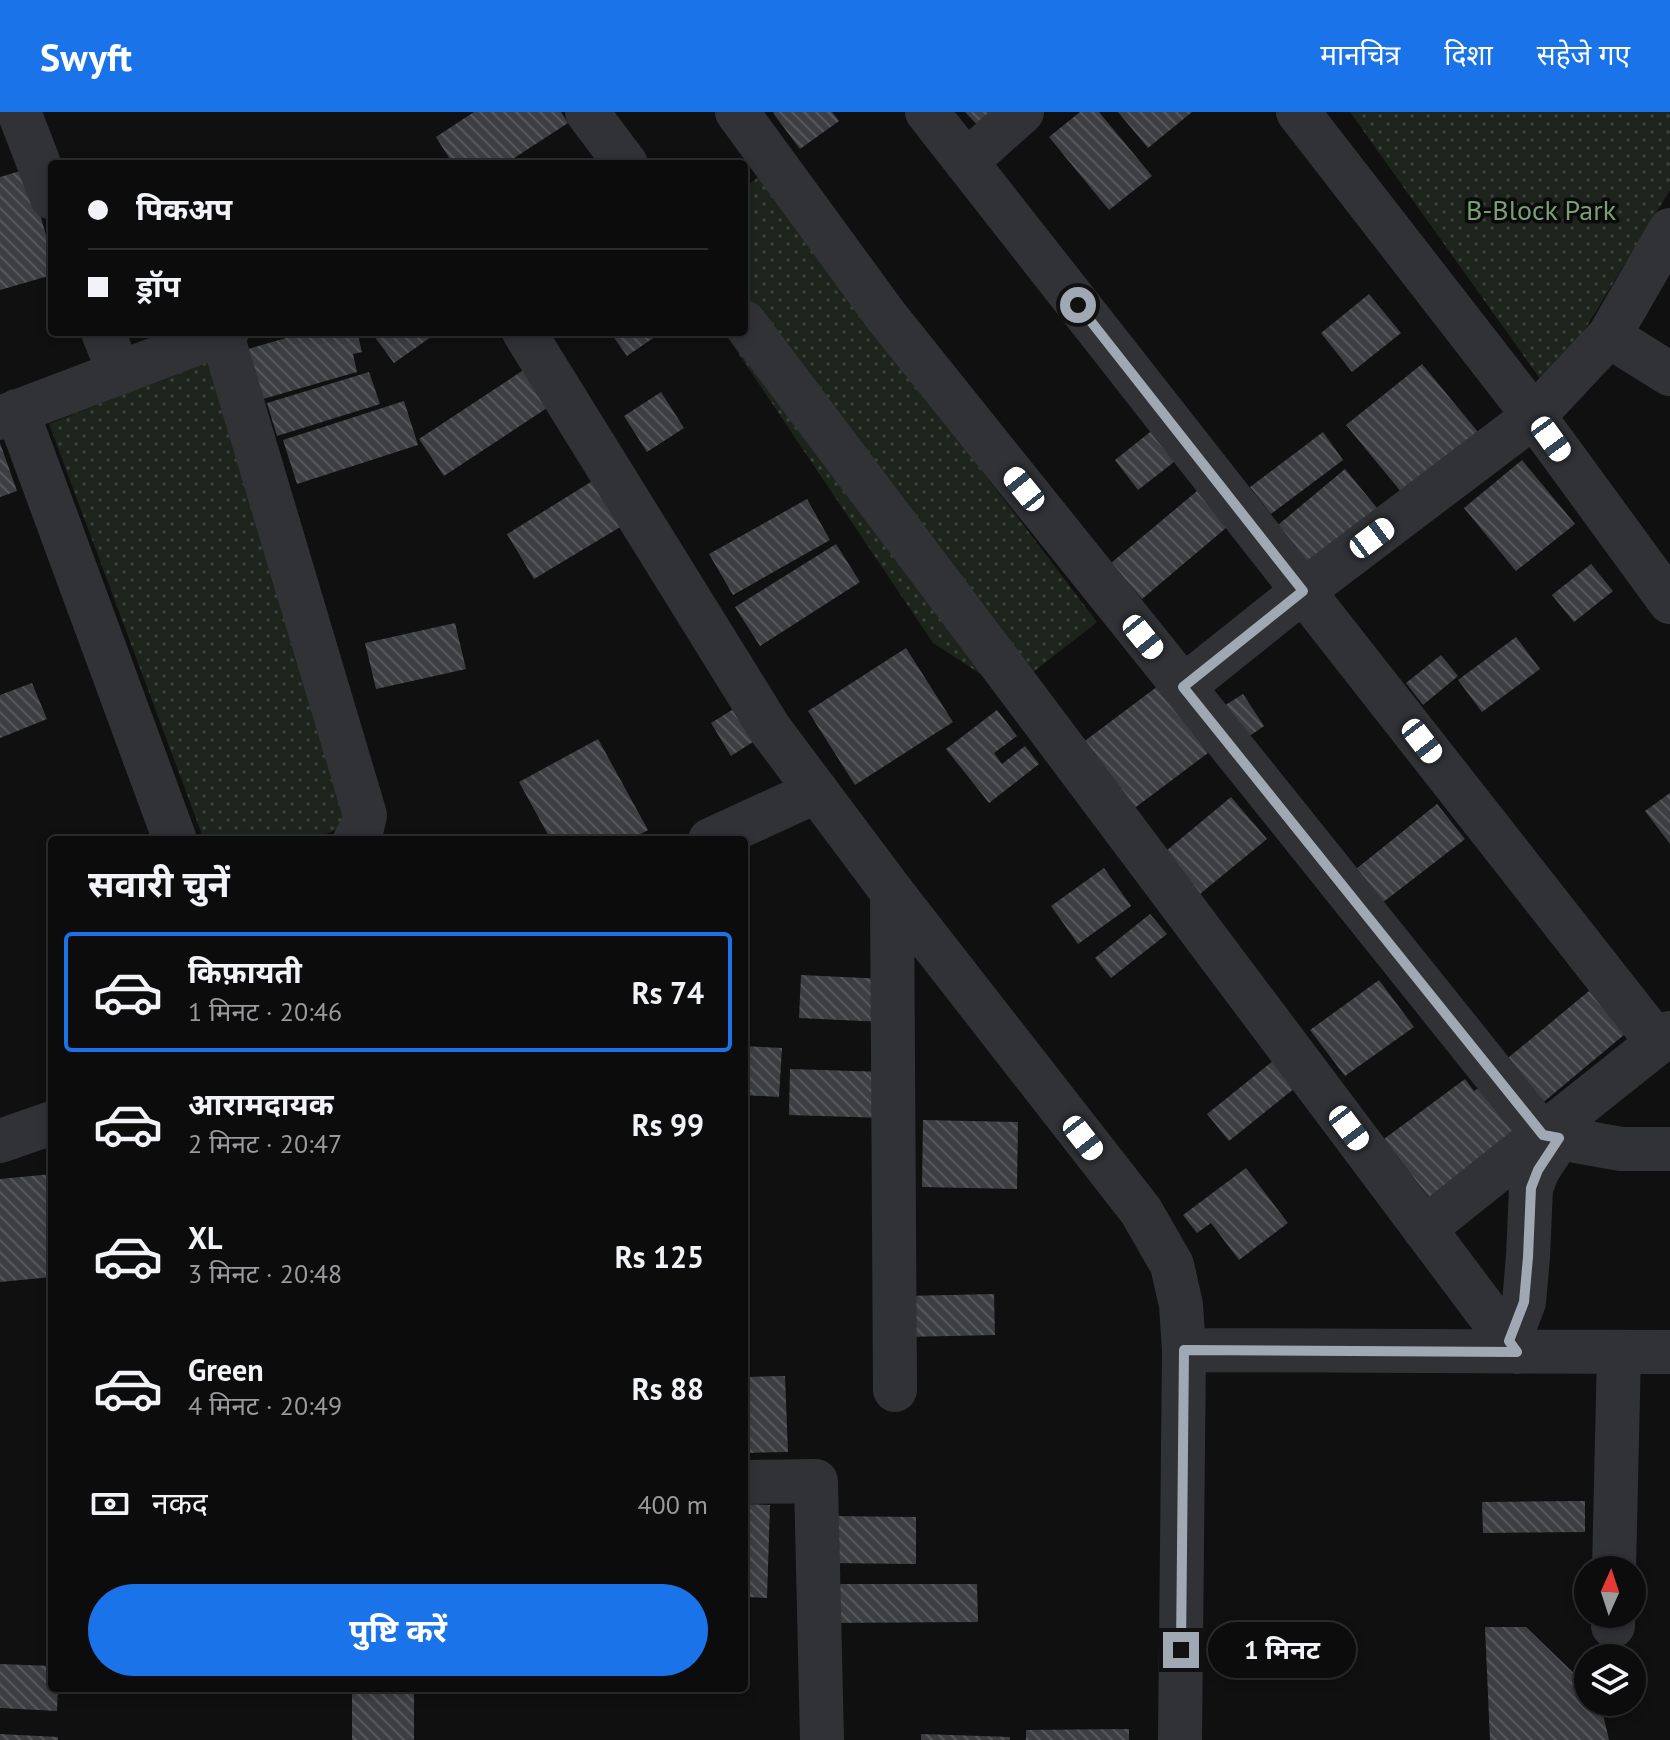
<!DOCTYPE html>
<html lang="hi">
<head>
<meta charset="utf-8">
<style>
  :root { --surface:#0c0c0d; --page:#151516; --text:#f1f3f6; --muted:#9a9b9d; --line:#2c2c2e; --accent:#1a73e8 }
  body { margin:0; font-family:"PT Sans","Noto Sans Devanagari",sans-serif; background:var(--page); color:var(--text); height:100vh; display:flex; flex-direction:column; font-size:30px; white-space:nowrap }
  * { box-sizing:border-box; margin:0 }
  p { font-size:26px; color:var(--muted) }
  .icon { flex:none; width:44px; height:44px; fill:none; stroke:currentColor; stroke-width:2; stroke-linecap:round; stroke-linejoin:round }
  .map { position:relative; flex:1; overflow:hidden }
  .details { position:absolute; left:48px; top:724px; width:700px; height:856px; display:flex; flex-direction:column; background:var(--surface); border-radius:8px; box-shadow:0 4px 12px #0003,0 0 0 2px var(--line) }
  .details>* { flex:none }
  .top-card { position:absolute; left:48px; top:48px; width:700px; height:176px; border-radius:8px; box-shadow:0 4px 12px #0003,0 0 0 2px var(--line); display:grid; align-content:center; height:176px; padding:0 40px; background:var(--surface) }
  .needle { width:52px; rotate:3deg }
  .buttons { position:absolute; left:1574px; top:1444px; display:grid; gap:16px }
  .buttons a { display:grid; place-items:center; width:72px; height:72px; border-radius:50%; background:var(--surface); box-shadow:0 4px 12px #0003,0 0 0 2px var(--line); font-size:40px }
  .end { position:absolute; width:36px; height:36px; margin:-18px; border:10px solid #a0a9b3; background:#111; box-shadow:0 0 0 4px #111 }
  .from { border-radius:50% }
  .bubble { position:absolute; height:56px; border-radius:28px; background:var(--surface); box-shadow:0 4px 12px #0003,0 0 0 2px var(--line); font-size:26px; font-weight:700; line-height:56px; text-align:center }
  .car { position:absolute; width:24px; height:48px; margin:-24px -12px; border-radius:10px; box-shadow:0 0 6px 2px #0007; background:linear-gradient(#fff 24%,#345 0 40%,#fff 0 76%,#345 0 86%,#fff 0) }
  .top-card b { display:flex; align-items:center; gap:28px; height:76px; font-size:30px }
  .top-card b+b { border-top:2px solid var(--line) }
  .top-card i { width:20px; height:20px; background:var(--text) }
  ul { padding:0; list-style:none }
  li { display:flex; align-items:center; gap:24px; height:120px; margin:0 16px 12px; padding:0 24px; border:4px solid transparent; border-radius:8px }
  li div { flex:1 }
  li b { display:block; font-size:30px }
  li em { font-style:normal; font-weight:700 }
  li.selected { border-color:var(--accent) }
  li>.icon { width:72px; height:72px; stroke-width:1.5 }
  h2 { padding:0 40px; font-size:36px; line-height:96px }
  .pay { display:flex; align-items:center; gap:20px; height:88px; padding:0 40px; font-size:30px }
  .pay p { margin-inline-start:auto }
  .primary-button { display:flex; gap:16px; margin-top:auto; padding:16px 40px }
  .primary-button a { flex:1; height:92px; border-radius:48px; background:var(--accent); color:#fff; font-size:32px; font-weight:700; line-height:92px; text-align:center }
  header { display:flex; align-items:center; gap:48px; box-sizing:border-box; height:112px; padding:0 40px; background:var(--accent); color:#fff }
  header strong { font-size:38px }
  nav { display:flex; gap:44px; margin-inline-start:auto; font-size:28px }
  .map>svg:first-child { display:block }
</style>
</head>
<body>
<header>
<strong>Swyft</strong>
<nav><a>मानचित्र</a><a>दिशा</a><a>सहेजे गए</a></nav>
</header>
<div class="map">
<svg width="1670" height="1628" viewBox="0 0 1670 1628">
  <defs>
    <pattern id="park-dots" width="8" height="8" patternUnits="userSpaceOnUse" patternTransform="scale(2)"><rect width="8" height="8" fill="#1c241c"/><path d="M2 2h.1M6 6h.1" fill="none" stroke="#3a413b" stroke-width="1.8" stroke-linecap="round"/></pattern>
    <pattern id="building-back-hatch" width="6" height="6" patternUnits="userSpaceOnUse" patternTransform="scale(2)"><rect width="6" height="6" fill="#3c3e41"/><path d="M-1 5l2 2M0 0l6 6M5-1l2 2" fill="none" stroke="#55575a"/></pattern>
  </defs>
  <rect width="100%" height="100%" fill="#101011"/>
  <path fill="url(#park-dots)" d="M1350,0h320v78l-122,200z
    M759,65l338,445 -89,70 -75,-49 -209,-311h20v-145z
    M213,246l139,465 -40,17h-108l-155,-416z"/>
  <path fill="url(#building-back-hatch)" d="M474,0h87l7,11 -63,41h-52l-17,-27z
    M774,0h58l7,9 -39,28 -27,-36z
    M965,0h44l-23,22z
    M1080,0h19l53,64 -43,34 -60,-73z
    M1118,0h74l-44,36z
    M27,57l25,87v19l-52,15v-113z
    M1369,182l32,39 -49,39 -31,-39z
    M307,220h50l5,20 -9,2 4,18 -94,27 -15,-50z
    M371,220h67l-44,31z
    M610,220h52l-35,24z
    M1422,252l56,68 -76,61 -56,-68z
    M531,253l25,37 -112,74 -25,-37z
    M369,260l11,32 -103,32 -10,-33z
    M661,280l23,36 -37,24 -23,-36z
    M404,289l14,44 -121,39 -14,-44z
    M1159,313l24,30 -45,35 -23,-30z
    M1323,320l20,28 -72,54 -21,-27z
    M0,331l17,48 -17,6z
    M1522,348l53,64 -59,47 -52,-63z
    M1345,357l32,39 -72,60 -33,-38z
    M594,368l28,46 -88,53 -27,-45z
    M1203,374l30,36 -91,77 -31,-36z
    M807,387l23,41 -97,55 -24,-41z
    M836,432l24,38 -100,64 -25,-39z
    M1591,452l22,27 -39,31 -22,-27z
    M455,511l11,46 -90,20 -11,-46z
    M1516,525l24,32 -58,43 -24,-32z
    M906,536l47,74 -98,63 -47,-74z
    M1441,543l17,21 -35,29 -17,-22z
    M32,571l15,36 -47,19v-43z
    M1158,574l50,67 -76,57 -50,-67z
    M1243,582l21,32 -23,16 -22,-33z
    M735,596l21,32 -25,16 -20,-33z
    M997,598l20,26 -23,17 8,11 23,-18 14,18 -50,39 -43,-54z
    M598,627l50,91 -18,10h-79l-32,-58z
    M1670,681v51l-25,-33z
    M1231,685l36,42 -72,59 -35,-42z
    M1437,692l28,35 -92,71 -27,-33z
    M1104,756l27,38 -53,38 -27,-38z
    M1150,802l17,20 -56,44 -16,-20z
    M801,863l85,4 -2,43 -85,-4z
    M1379,868l35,47 -69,49 -35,-46z
    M1589,879l36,43 -85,71 -37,-43z
    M744,934l38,2 -3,49 -35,-2z
    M1273,949l22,27 -66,53 -22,-27z
    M790,957l96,3 -1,46 -96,-3z
    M1465,967l9,12 15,-10 37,48 -95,71 -47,-61z
    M923,1008l95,2 -1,67 -95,-2z
    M1246,1056l42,55 -49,37 -28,-37 -14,10 -14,-18z
    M52,1062v103l-52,5v-103z
    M994,1182l1,41 -90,2 -1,-41z
    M785,1264l3,76 -44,1v-76z
    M1585,1389v31l-102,1 -1,-31z
    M744,1392l26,1 -3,93 -23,-1z
    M828,1404l88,1v47l-89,-1z
    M824,1472h153l1,38 -154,1z
    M1485,1515h41l62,60v15h12l9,38h-119z
    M0,1552l52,2v22h6l-1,23 -57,-3z
    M352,1578h62v50h-62z
    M1129,1617v11h-103v-10z
    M0,1622l58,3v3h-58z
    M921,1622l89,3v3h-89z"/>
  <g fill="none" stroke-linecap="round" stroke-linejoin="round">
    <path stroke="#313236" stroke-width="44" d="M19,0l33,86
      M587,0l39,52
      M737,0l149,204 657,819 78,14h49
      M927,0l731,931
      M1298,0l236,304 136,186
      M966,50l56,-50
      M744,210l773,1030
      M103,220l16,41
      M524,220l246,397 122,163 249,319 31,54 9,40 3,45 -4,390
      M222,223l143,480 -3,13 -7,12
      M1609,224l61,38
      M17,299l158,429
      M0,306l227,-86
      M1183,575l120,-96 231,-175 75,-80 61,-106
      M710,728l107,-49
      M892,780l3,498
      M0,1029l52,-18
      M1424,1117l246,-196
      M1509,1229l15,-39 4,-45 3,-69 7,-18 21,-32
      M1184,1238l486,2
      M744,1370l72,-1 6,259
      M1614,1458l5,-218
      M1613,1514v-12"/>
  </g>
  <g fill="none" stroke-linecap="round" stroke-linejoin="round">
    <path stroke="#a0a9b3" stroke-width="10" d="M1078,193l225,286 -120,96 360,448 16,3 -21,32 -7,18 -3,69 -4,45 -15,39 8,11 -333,-2 -3,300"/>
  </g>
  <g text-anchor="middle" stroke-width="7" stroke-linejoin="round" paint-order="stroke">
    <g font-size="28" fill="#799f76" stroke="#0b0b0c">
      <text x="1541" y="108">B-Block Park</text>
    </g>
  </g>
</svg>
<div class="buttons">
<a><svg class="needle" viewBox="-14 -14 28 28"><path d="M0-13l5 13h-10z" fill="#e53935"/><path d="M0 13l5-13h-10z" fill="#9a9b9d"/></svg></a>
<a><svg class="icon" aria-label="layers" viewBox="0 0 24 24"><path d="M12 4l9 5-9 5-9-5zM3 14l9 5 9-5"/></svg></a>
</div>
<i class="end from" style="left:1078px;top:193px"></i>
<i class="end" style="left:1181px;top:1538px"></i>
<div class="bubble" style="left:1208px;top:1510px;width:148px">1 मिनट</div>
<i class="car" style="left:1551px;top:327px;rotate:144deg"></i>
<i class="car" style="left:1024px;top:377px;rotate:321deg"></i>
<i class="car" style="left:1372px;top:426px;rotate:53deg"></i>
<i class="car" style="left:1143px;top:525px;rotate:141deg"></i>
<i class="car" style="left:1422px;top:629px;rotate:142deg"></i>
<i class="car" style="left:1349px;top:1016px;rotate:143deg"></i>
<i class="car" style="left:1083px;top:1026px;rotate:142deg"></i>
<div class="top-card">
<b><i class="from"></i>पिकअप</b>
<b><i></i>ड्रॉप</b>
</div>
<section class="details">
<h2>सवारी चुनें</h2>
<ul>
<li class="selected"><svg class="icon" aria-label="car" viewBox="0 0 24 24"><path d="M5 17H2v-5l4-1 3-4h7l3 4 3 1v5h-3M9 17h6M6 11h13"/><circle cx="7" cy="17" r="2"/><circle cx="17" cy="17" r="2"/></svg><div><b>किफ़ायती</b><p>1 मिनट · 20:46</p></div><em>Rs 74</em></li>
<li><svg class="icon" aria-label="car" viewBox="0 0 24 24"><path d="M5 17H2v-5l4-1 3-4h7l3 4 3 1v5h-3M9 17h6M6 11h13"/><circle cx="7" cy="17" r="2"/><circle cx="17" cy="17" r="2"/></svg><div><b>आरामदायक</b><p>2 मिनट · 20:47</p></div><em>Rs 99</em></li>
<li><svg class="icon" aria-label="car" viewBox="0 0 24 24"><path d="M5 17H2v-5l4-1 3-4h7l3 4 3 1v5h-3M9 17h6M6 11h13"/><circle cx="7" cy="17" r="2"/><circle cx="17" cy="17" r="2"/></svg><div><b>XL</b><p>3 मिनट · 20:48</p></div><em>Rs 125</em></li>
<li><svg class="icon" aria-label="car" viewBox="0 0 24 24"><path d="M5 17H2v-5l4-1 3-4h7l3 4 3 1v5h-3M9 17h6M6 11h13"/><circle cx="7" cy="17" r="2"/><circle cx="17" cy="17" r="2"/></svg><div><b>Green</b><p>4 मिनट · 20:49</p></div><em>Rs 88</em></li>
</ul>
<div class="pay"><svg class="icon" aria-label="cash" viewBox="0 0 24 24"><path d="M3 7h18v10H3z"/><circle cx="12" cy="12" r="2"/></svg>नकद<p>400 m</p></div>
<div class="primary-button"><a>पुष्टि करें</a></div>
</section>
</div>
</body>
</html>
